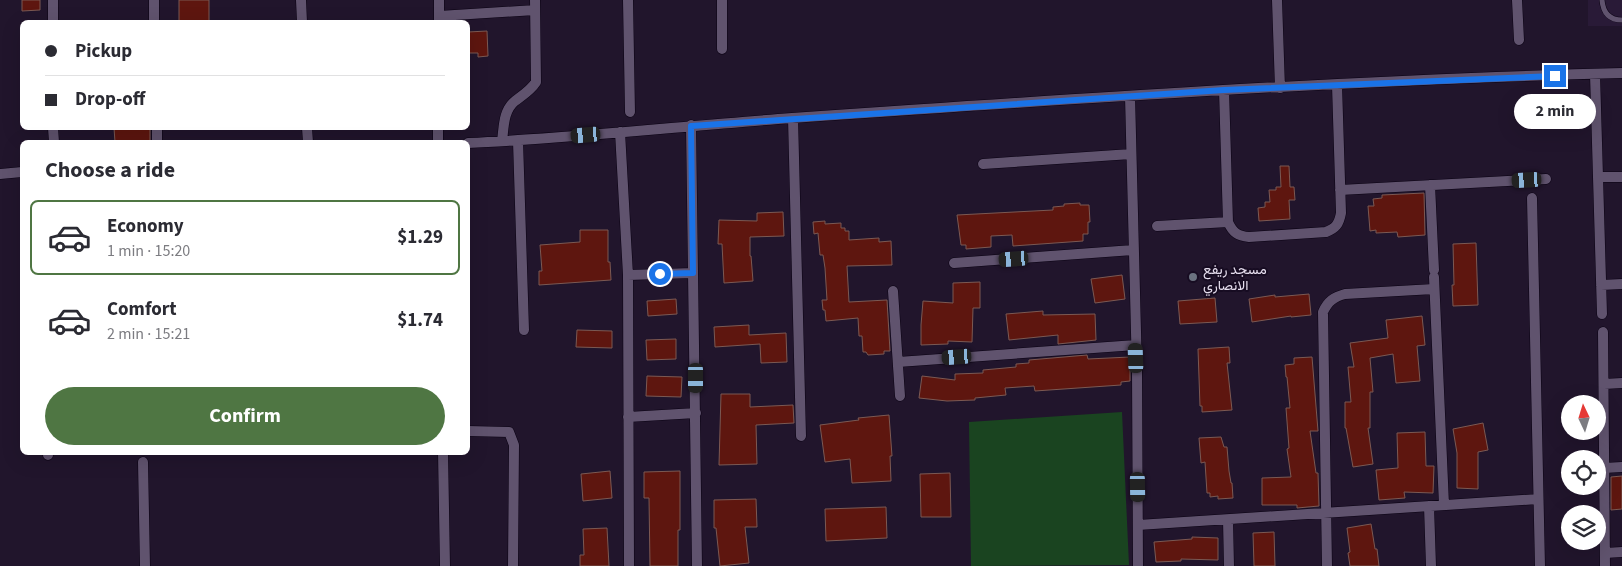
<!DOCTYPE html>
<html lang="en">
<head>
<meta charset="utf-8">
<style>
  :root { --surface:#fff; --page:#f2f2f3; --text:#2b2b33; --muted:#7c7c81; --line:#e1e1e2; --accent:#4f7643 }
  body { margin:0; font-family:"Source Sans 3",Vazirmatn,sans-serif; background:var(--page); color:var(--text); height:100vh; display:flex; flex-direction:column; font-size:19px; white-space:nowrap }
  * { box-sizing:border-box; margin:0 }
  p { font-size:16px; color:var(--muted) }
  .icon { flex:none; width:28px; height:28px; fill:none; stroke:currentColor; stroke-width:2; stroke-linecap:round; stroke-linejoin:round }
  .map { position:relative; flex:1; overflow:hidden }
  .panel { position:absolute; left:20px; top:140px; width:450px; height:315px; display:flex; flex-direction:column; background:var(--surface); border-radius:8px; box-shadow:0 5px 20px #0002 }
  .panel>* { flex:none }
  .top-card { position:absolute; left:20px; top:20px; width:450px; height:110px; border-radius:8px; box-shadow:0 5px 20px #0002; display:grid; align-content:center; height:110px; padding:0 25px; background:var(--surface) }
  .needle { width:32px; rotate:356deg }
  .tools { position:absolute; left:1561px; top:395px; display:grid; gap:10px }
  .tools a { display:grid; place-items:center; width:45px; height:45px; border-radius:50%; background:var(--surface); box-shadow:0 5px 20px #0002; font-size:25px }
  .end { position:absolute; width:22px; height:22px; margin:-11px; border:6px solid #1a73e8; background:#fff; box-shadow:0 0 0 2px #fff }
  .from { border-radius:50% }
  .bubble { position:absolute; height:35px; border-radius:18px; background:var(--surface); box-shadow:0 5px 20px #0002; font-size:16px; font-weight:700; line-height:35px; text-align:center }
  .car { position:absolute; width:15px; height:30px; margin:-15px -8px; border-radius:6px; box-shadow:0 0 4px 1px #0007; background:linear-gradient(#222 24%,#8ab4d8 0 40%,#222 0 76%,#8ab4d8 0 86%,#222 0) }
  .top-card b { display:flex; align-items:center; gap:18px; height:48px; font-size:19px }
  .top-card b+b { border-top:1px solid var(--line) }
  .top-card i { width:12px; height:12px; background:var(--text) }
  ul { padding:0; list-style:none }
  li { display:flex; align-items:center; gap:15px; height:75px; margin:0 10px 8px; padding:0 15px; border:2px solid transparent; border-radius:8px }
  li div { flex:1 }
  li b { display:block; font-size:19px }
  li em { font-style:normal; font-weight:700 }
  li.current { border-color:var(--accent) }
  li>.icon { width:45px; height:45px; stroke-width:1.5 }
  h2 { padding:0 25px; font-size:22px; line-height:60px }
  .primary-button { display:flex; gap:10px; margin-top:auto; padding:10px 25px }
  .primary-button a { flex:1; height:58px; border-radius:30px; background:var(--accent); color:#fff; font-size:20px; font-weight:700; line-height:58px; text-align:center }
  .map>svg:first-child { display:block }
</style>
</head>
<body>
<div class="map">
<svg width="1622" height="566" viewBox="0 0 1622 566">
  <rect width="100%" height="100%" fill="#21152c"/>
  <path fill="#291a37" d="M1588,0h34v26h-34z"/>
  <path fill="#1a4420" d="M1122,412l7,153 -158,1 -2,-144z"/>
  <path fill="#5e160f" stroke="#7b5953" d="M22,0h18v10l-18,1z
    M179,0h30v22h-30z
    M487,31l1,25 -10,1v-4h-10v-21z
    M114,128h36v14h-35z
    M1280,166h9l1,21h4l1,13h-6l1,19 -31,2 -1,-13 7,-1v-5h5l-1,-12h7v-3h5z
    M1424,193l1,42 -27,2 -1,-5 -21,1v-3l-6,1 -2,-25h6l-1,-7 9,-1v-3z
    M1080,203v2h9l1,17h-2v12h-5v7l-70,5 -1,-11 -21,1v11l-25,2v-4h-5l-4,-30 96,-5v-3l11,-1v-2z
    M783,212l1,24 -34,1v19h1l2,25 -29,2 -2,-39h-4l1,-24 38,1v-8z
    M825,221v3l16,-1v5h4v3h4v9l30,-2v4l12,-1 1,24 -45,1 2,36 38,-2 3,51h-6v3l-16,1 -2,-3h-3l-1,-16h-3l-1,-18 -32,3 -1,-11h-2l-1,-10h5l-2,-32 -2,-13h-3l-2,-22 -4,1 -1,-12z
    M580,230h28v32h2l1,18 -72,5v-14h3l-2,-26 40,-3z
    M1476,243l2,62 -25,1 -1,-21h2l-1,-41z
    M1122,275l3,24 -30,4 -4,-24z
    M980,282v26h-7l-1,34 -24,-1v3l-27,1v-20l2,-24 30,2v-20z
    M1309,294l2,21 -20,2v-1l-39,6 -3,-23 26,-4v2z
    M1215,298l2,24 -37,2 -2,-23z
    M676,299l1,15 -29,2 -1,-15z
    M1043,311v4l52,-1 1,26 -38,4v-9l-49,5 -3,-26z
    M1422,316l3,29 -8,1 3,35 -24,2 -3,-29 -23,4 3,34h-3v36h-2l5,36 -20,3 -7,-39h-1v-26h6l-3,-35h6l-4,-24 38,-5 -2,-18z
    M749,325v10l37,-2 1,29 -26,1 -1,-19 -45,3 -1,-20z
    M577,330l35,1v17l-36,-1z
    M676,339v20l-29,1 -1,-20z
    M1229,347l1,16h-3l5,47 -30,2v-6h-2l-2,-57z
    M1087,355l1,4 42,-2v24l-9,1v3l-86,6 -1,-5 -29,2 1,7 -31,3v2l-28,1 -28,-3 3,-22 33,4v-6l28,-1v-3l33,-3v-3l13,-1v-3z
    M1312,357l6,74h-8l6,42h2l1,33 -22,2v-3h-35v-27l29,-1 -4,-28 2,-1 -3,-40h4l-3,-31h-1l-1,-12 9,-1v-6z
    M647,376l35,1 -1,20 -35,-1z
    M721,394h29v13l43,-2 1,18 -38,2 1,39 -38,1z
    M889,415l3,41h-2l1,25 -39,2 -2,-24 -25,3 -5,-37 39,-5 -1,-2z
    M1483,423l5,27 -10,2v37l-21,-1v-35l-4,-24z
    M1425,432l1,34h8l-1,27 -29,-1 1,6 -26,2 -3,-30 22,-2 -1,-35z
    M1221,437l3,10h3l2,24 2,12h1l1,15 -15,1v-3l-8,1v-4h-3l-2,-31 -4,1 -2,-25z
    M610,471l2,27 -29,3 -2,-27z
    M680,471v59h-2v36h-28l-1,-68h-5v-26z
    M950,473l1,44h-30l-1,-43z
    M1622,476v33l-11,1v-33z
    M756,499l1,28h-12l4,36 -29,3 -4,-38h-2v-28z
    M886,507l1,31 -61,3 -1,-32z
    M1371,524l4,25h2l2,17h-29l-2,-13 2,-1 -3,-24z
    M607,528l2,38h-29v-11h4l-1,-26z
    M1274,532l1,34h-21l-1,-33z
    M1192,537l26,1v22l-37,-1v2l-25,1 -2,-20 38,-3z"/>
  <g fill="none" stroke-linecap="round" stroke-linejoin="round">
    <g stroke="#0a0213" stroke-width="6">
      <path id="service" d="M1602,0c1,12 7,20 20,20"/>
    </g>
    <g stroke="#0a0213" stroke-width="11">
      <path id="minor" d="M53,0v22
        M154,0v22
        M301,0l1,22
        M439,0v21
        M628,0l2,112
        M722,0v49
        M1277,0l3,88
        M1517,0l2,40
        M439,16l96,-6
        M1595,74l7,240
        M1224,90l4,132c5,11 10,14 21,15l77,-5c10,-4 13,-8 15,-19l-4,-128
        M1130,96l7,275 1,195
        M793,118l8,318
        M691,125l6,441
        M53,128l1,14
        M157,128v14
        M307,128l1,14
        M620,132l8,143 1,291
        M502,141c2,-14 1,-30 13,-40 8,-6 16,-11 21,-19l-1,-82
        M518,141l6,189
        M438,142v-14
        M468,143c108,-5 216,-17 324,-25 276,-19 553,-38 830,-45
        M983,164l148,-10
        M0,174l22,-2
        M1598,177h24
        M1430,185l4,85
        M1340,190l206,-11
        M1532,198l8,368
        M1157,226l71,-4
        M954,263l179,-13
        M628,275l65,-2
        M1434,277l10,228
        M1601,285l21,-1
        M893,291l7,105
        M1603,332l2,234
        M898,362l238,-17
        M1604,384l18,-1
        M628,417l68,-4
        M468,431l41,1 5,13 -1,121
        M48,452v3
        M443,452l2,114
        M143,462l2,104
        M1604,468l18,-1
        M1429,506l2,60
        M1228,520l1,46
        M1138,525l400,-26
        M1605,553l17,-1
        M1327,566l-4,-254c5,-11 11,-15 22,-18l89,-5"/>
    </g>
    <use href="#service" stroke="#60536e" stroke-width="5"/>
    <use href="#minor" stroke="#60536e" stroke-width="10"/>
  </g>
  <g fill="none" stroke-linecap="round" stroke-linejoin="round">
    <path stroke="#1a73e8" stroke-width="6" d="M660,274l33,-1 -2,-147 533,-36 331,-14"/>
  </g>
  <circle fill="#6b7280" stroke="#170c22" stroke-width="2" cx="1193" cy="277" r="5"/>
  <g text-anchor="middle" stroke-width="4" stroke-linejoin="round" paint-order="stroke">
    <g font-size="14" fill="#e6deee" stroke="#170c22" text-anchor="start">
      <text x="1203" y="274">مسجد ريفع<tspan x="1203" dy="16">الانصاري</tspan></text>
    </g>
  </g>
</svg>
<div class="tools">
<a><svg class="needle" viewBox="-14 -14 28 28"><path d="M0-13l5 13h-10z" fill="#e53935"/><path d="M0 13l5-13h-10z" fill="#7c7c81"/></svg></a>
<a><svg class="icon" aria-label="locate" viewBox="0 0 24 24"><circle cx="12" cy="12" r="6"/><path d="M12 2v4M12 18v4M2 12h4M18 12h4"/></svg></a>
<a><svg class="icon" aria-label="layers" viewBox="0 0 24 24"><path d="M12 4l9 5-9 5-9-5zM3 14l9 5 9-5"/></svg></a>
</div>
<i class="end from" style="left:660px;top:274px"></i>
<i class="end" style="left:1555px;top:76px"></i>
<div class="bubble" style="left:1514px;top:94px;width:82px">2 min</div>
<i class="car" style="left:586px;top:135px;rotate:265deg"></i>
<i class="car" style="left:1527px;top:180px;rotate:267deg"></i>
<i class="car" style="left:1014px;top:259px;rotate:266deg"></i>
<i class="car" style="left:957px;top:357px;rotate:266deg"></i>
<i class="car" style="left:1136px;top:358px;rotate:358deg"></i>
<i class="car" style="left:696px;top:378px;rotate:180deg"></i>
<i class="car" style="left:1138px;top:487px;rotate:179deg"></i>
<div class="top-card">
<b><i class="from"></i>Pickup</b>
<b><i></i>Drop-off</b>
</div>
<section class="panel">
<h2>Choose a ride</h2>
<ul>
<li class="current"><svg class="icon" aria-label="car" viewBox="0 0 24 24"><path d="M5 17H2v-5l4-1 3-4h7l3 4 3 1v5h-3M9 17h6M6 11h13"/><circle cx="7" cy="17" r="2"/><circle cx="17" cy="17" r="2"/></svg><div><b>Economy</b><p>1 min · 15:20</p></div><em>$1.29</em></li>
<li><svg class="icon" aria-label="car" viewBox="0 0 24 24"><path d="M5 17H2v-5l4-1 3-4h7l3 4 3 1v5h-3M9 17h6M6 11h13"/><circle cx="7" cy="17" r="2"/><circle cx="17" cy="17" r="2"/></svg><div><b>Comfort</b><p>2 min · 15:21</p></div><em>$1.74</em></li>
</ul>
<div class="primary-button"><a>Confirm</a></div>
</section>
</div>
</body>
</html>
